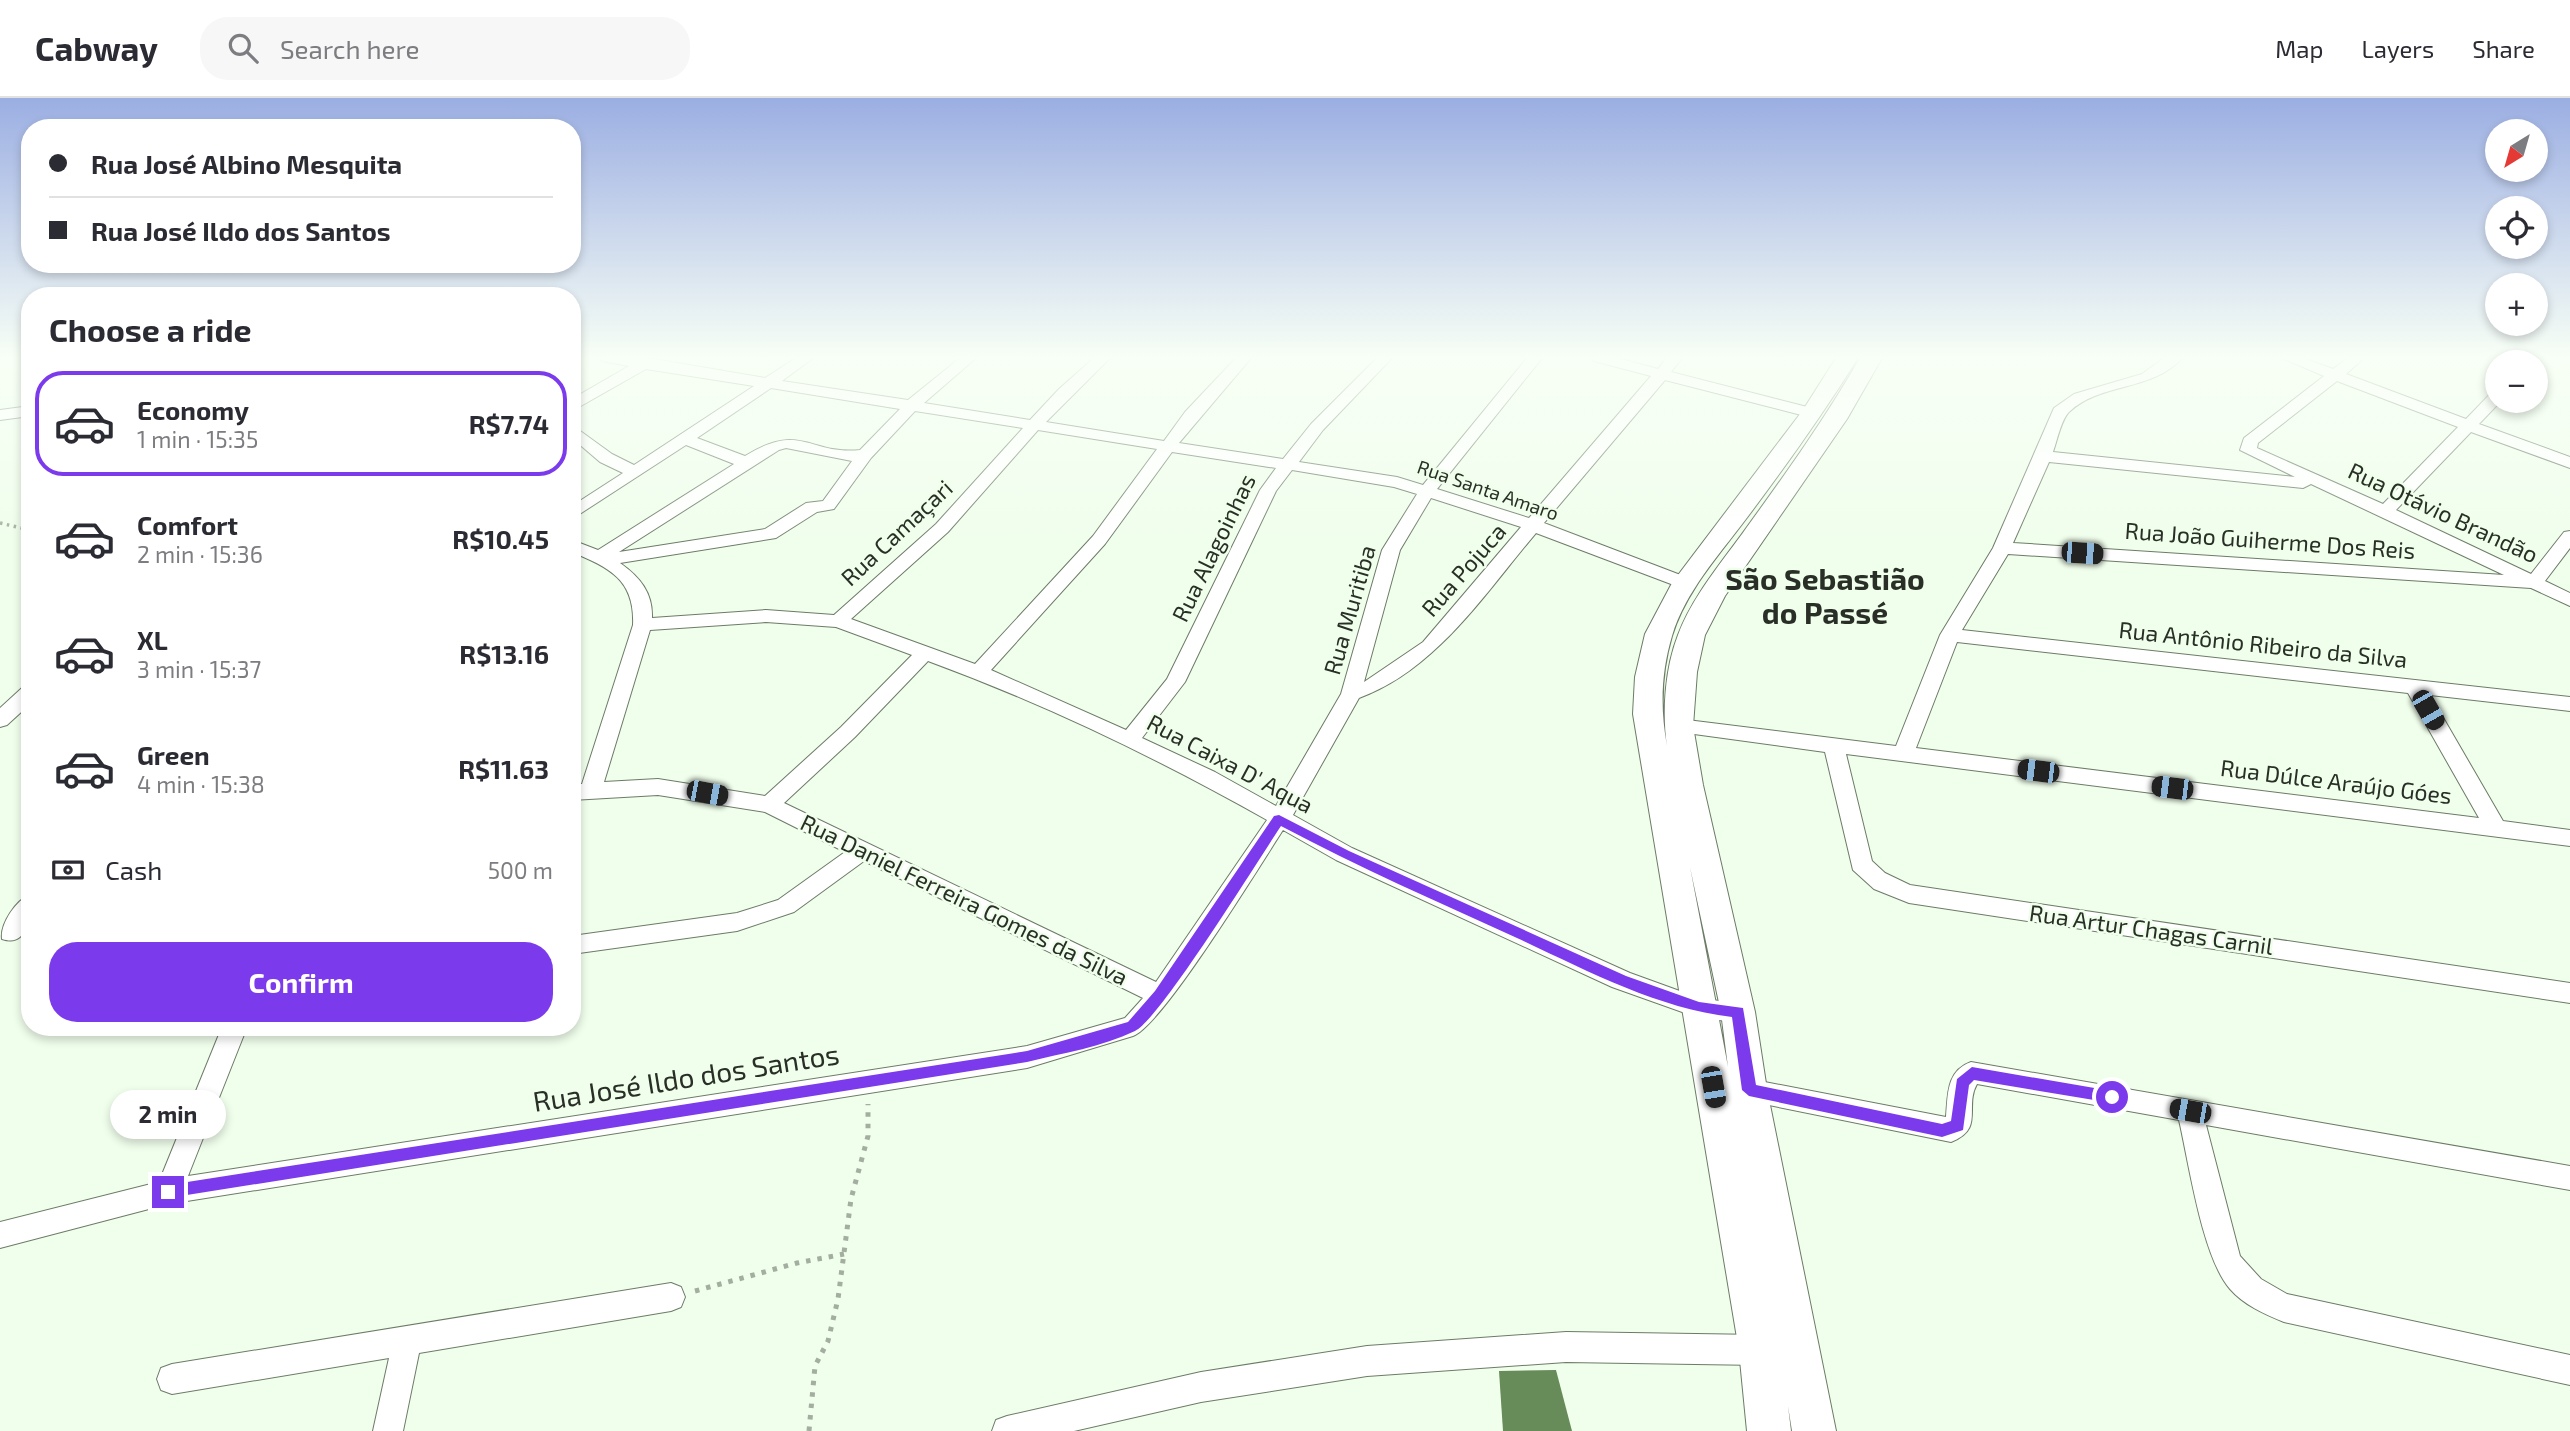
<!DOCTYPE html>
<html lang="en">
<head>
<meta charset="utf-8">
<style>
  :root { --surface:#fff; --page:#f7f7f7; --text:#2b2b33; --muted:#7c7c81; --line:#e1e1e2; --accent:#7c3aed }
  body { margin:0; font-family:"Exo 2",sans-serif; background:var(--page); color:var(--text); height:100vh; display:flex; flex-direction:column; font-size:26px; white-space:nowrap }
  * { box-sizing:border-box; margin:0 }
  p { font-size:23px; color:var(--muted) }
  .icon { flex:none; width:38px; height:38px; fill:none; stroke:currentColor; stroke-width:2; stroke-linecap:round; stroke-linejoin:round }
  .map { position:relative; flex:1; overflow:hidden }
  .side { position:absolute; left:21px; top:189px; width:560px; height:749px; display:flex; flex-direction:column; background:var(--surface); border-radius:28px; box-shadow:0 4px 10px #0003 }
  .side>* { flex:none }
  .hud { position:absolute; left:21px; top:21px; width:560px; height:154px; border-radius:28px; box-shadow:0 4px 10px #0003; display:grid; align-content:center; height:154px; padding:0 28px; background:var(--surface) }
  .needle { width:46px; rotate:217deg }
  .buttons { position:absolute; left:2485px; top:21px; display:grid; gap:14px }
  .buttons a { display:grid; place-items:center; width:63px; height:63px; border-radius:50%; background:var(--surface); box-shadow:0 4px 10px #0003; font-size:35px }
  .end { position:absolute; width:32px; height:32px; margin:-16px; border:9px solid #7c3aed; background:#fff; box-shadow:0 0 0 4px #fff }
  .from { border-radius:50% }
  .bubble { position:absolute; height:49px; border-radius:24px; background:var(--surface); box-shadow:0 4px 10px #0003; font-size:23px; font-weight:700; line-height:49px; text-align:center }
  .car { position:absolute; width:21px; height:42px; margin:-21px -10px; border-radius:9px; box-shadow:0 0 5px 2px #0007; background:linear-gradient(#222 24%,#8ab4d8 0 40%,#222 0 76%,#8ab4d8 0 86%,#222 0) }
  .hud b { display:flex; align-items:center; gap:24px; height:66px; font-size:26px }
  .hud b+b { border-top:2px solid var(--line) }
  .hud i { width:18px; height:18px; background:var(--text) }
  ul { padding:0; list-style:none }
  li { display:flex; align-items:center; gap:21px; height:105px; margin:0 14px 10px; padding:0 14px; border:4px solid transparent; border-radius:28px }
  li div { flex:1 }
  li b { display:block; font-size:26px }
  li em { font-style:normal; font-weight:700 }
  li.on { border-color:var(--accent) }
  li>.icon { width:63px; height:63px; stroke-width:1.5 }
  h2 { padding:0 28px; font-size:32px; line-height:84px }
  .pay { display:flex; align-items:center; gap:18px; height:77px; padding:0 28px; font-size:26px }
  .pay p { margin-inline-start:auto }
  .primary-button { display:flex; gap:14px; margin-top:auto; padding:14px 28px }
  .primary-button a { flex:1; height:80px; border-radius:28px; background:var(--accent); color:#fff; font-size:28px; font-weight:700; line-height:80px; text-align:center }
  header { display:flex; align-items:center; gap:42px; box-sizing:border-box; height:98px; padding:0 35px; background:var(--surface); border-bottom:2px solid var(--line) }
  header strong { font-size:33px }
  nav { display:flex; gap:38px; margin-inline-start:auto; font-size:24px }
  .search { width:490px; height:63px; background:var(--page); display:flex; align-items:center; gap:18px; box-sizing:border-box; padding:0 24px; border-radius:28px; color:var(--muted); font-size:26px }
  .map>svg:first-child { display:block }
</style>
</head>
<body>
<header>
<strong>Cabway</strong>
<div class="search"><svg class="icon" aria-label="search" viewBox="0 0 24 24"><circle cx="10" cy="10" r="6"/><path d="M15 15l6 6"/></svg>Search here</div>
<nav><a>Map</a><a>Layers</a><a>Share</a></nav>
</header>
<div class="map">
<svg width="2570" height="1333" viewBox="0 0 2570 1333">
  <rect width="100%" height="100%" fill="#f0feec"/>
  <path fill="#688b5a" d="M1556,1272l16,61h-69l-4,-60z"/>
  <g fill="none" stroke-linecap="round" stroke-linejoin="round">
    <g stroke="#6c7b66" stroke-width="2">
      <path id="minor" d="M600,260h48l117,20 31,-20h17l-31,23 126,19 52,-42h16l-52,45 106,17 29,-31 35,-31h16l-64,64 118,19 21,-29 51,-54h15l-72,85 104,16 28,-35 66,-66h15l-69,72 -24,32 98,15 26,8 104,-127h15l-105,131 92,29 122,-142 -57,-15 -2,-3h25l41,11 9,-11h15l-11,14 148,38 2,3 -8,5 -148,-38 -121,143 147,56 3,4 -3,4h-12l-143,-54c-51,60 -100,137 -177,165l-66,117 59,33 278,125 69,25 48,7 3,7 -3,7 -9,3 -39,-4 -87,-31 -276,-127 -53,-30c-23,35 -121,196 -150,206l-106,32 -859,136 -168,44v-26l159,-40 63,-155h25l-59,149 839,-130 98,-28 18,-20 -279,-137 -70,51 -57,19 -165,23v-18l165,-23 41,-13 67,-48 -80,-40 -107,-17 -86,5v-16h10l51,-159c2,-45 -23,-57 -61,-73v-12l26,10 136,-86 -48,-19 -114,74v-13l51,-33 -23,-11 -28,-24v-13l40,29 22,11 120,-79 -108,-17 -74,42v-12l57,-33 -27,-5zM771,290l129,21 -40,41c-52,5 -58,-29 -115,6l-48,-18zM915,313l108,17 -87,96 -102,91 -68,-5 -114,8c1,-25 -12,-41 -32,-55l156,-25 41,-26 17,-3 37,-51zM1038,332l119,19 -64,87 -118,128 -124,-45 97,-87zM786,350l66,13 -29,40 -17,2 -41,26 -146,23 160,-102zM1172,354l104,16 -16,22 -93,189 -41,51 -135,-60 114,-126zM1292,372l102,17 23,7 -35,56 -41,144 -65,112 -61,-34 -73,-34 43,-56 91,-191zM1431,400l90,29 -98,115 -59,40 36,-132zM766,524l70,5 76,28 -71,72 -76,69 -107,-17 -54,3 46,-152zM928,563c117,43 231,98 339,159l-111,162 -372,-179 71,-66z
        M2164,260h18c-30,34 -82,24 -113,54 -8,8 -12,29 -16,40l242,25 -55,-27 4,-12 80,-62 -42,-18h21l30,11 15,-11h16l-18,16 120,45 25,-26 6,-2v10h4l-22,23 91,33v11l-99,-36 -75,78 135,64 33,-42 6,-1v17l-25,33 25,12v13l-39,-18 -523,-34 -46,76 608,67v14l-140,-16 73,126 67,9v16l-724,-92 26,107 13,12 25,12 660,98v20l-661,-100 -35,-14 -21,-19 -28,-118 -153,-21 -3,-5 3,-5 7,-2 217,27 44,-111 53,-87 61,-140 20,-14 68,-20zM2337,283l121,46 -75,77 -126,-56 1,-5zM2049,364l254,26 8,-4 193,91 -491,-32zM1957,544l451,51 71,125 -563,-70z
        M2526,260h16l-6,7v-3h-13z
        M30,308v10l-30,4v-10z
        M30,587v19l-23,21 -7,2v-19l23,-21z
        M30,797c0,19 -1,53 -28,44 -2,-15 14,-39 28,-44z
        M1971,964l599,104v24l-364,-65 34,131 21,23 26,15 283,61v30l-286,-63c-20,-8 -40,-17 -54,-33 -28,-32 -41,-126 -51,-169l-202,-36c-13,23 8,45 -26,58l-202,-41 -9,-3 -4,-8 4,-8 9,-3 197,38c2,-22 0,-46 25,-55z
        M671,1185l10,4 4,10 -4,10 -10,4 -252,42 -16,78h-30l16,-73 -217,36 -11,-4 -4,-11 4,-11 11,-4z
        M1566,1234l194,3 10,5 5,10 -5,10 -10,5 -194,-3 -199,14 -166,26 -127,29h-82l4,-11 11,-4 194,-44 166,-26z"/>
    </g>
    <g stroke="#6c7b66" stroke-width="2">
      <path id="secondary" d="M1836,260h22c-35,56 -73,109 -112,161 -27,36 -61,73 -74,117 -11,37 -12,72 -5,110 -5,-34 -2,-78 11,-111 15,-40 45,-74 69,-108 40,-55 79,-110 113,-169h22l-35,61 -122,177 -20,39 -8,37 -4,54 10,59 52,227 12,78 69,341h-44l-4,-25 3,25h-44l-8,-81 -106,-636 2,-37 10,-43 27,-51 131,-173zM1690,769l31,145 7,55z"/>
    </g>
    <path stroke="#a3aea0" stroke-width="3.5" stroke-dasharray="2.5 4.5" stroke-linecap="butt" d="M0,425l30,7"/>
    <path stroke="#a3aea0" stroke-width="5" stroke-dasharray="4.5 7" stroke-linecap="butt" d="M695,1193l102,-28 47,-9
      M809,1333l6,-65 13,-25 10,-42 13,-100 17,-63v-32"/>
    <use href="#minor" fill="#fff" fill-rule="evenodd"/>
    <use href="#secondary" fill="#fff" fill-rule="evenodd"/>
  </g>
  <linearGradient id="sky" x2="0" y2="1"><stop stop-color="#9baee2"/><stop offset="0.58" stop-color="#f8fff6"/><stop offset="1" stop-color="#f8fff6" stop-opacity="0"/></linearGradient>
  <rect width="2570" height="447" fill="url(#sky)"/>
  <path fill="#7c3aed" d="M1279,717l70,36 277,125 73,26 44,6 13,77 186,39 9,-3 6,-42 15,-12 140,24 7,6 -7,6 -138,-23 -5,5 -6,45 -21,7 -193,-41 -7,-6 -10,-73c-76,-9 -146,-47 -215,-79 -79,-36 -159,-71 -236,-112 -23,34 -120,192 -146,205 -33,16 -72,22 -108,31l-859,136 -8,-6 8,-7 859,-134 101,-29 27,-31 119,-175z"/>
  <g text-anchor="middle" stroke-width="5" stroke-linejoin="round" paint-order="stroke">
    <g font-size="19" fill="#292f26" stroke="#f0feec">
      <text transform="translate(1488 392) rotate(19)" y="7">Rua Santa Amaro</text>
    </g>
    <g font-size="23" fill="#292f26" stroke="#f0feec">
      <text transform="translate(2443 415) rotate(25)" y="8">Rua Otávio Brandão</text>
      <text transform="translate(897 435) rotate(-43)" y="8">Rua Camaçari</text>
      <text transform="translate(2270 443) rotate(4)" y="8">Rua João Guiherme Dos Reis</text>
      <text transform="translate(1214 450) rotate(-64)" y="8">Rua Alagoinhas</text>
      <text transform="translate(1464 472) rotate(-49)" y="8">Rua Pojuca</text>
      <text transform="translate(1350 512) rotate(-74)" y="8">Rua Muritiba</text>
      <text transform="translate(2263 547) rotate(6)" y="8">Rua Antônio Ribeiro da Silva</text>
      <text transform="translate(1230 666) rotate(28)" y="8">Rua Caixa D' Aqua</text>
      <text transform="translate(2336 684) rotate(7)" y="8">Rua Dúlce Araújo Góes</text>
      <text transform="translate(964 802) rotate(26)" y="8">Rua Daniel Ferreira Gomes da Silva</text>
      <text transform="translate(2151 832) rotate(8)" y="8">Rua Artur Chagas Carnil</text>
    </g>
    <g font-size="28" fill="#292f26" stroke="#f0feec">
      <text transform="translate(686 980) rotate(-9)" y="10">Rua José Ildo dos Santos</text>
    </g>
    <g font-size="30" font-weight="bold" fill="#292f26" stroke="#f0feec">
      <text x="1825" y="492">São Sebastião<tspan x="1825" dy="34">do Passé</tspan></text>
    </g>
  </g>
</svg>
<div class="buttons">
<a><svg class="needle" viewBox="-14 -14 28 28"><path d="M0-13l5 13h-10z" fill="#e53935"/><path d="M0 13l5-13h-10z" fill="#7c7c81"/></svg></a>
<a><svg class="icon" aria-label="locate" viewBox="0 0 24 24"><circle cx="12" cy="12" r="6"/><path d="M12 2v4M12 18v4M2 12h4M18 12h4"/></svg></a>
<a>+</a>
<a>−</a>
</div>
<i class="end from" style="left:2112px;top:999px"></i>
<i class="end" style="left:168px;top:1094px"></i>
<div class="bubble" style="left:110px;top:992px;width:116px">2 min</div>
<i class="car" style="left:2082px;top:455px;rotate:94deg"></i>
<i class="car" style="left:2428px;top:612px;rotate:150deg"></i>
<i class="car" style="left:2038px;top:673px;rotate:277deg"></i>
<i class="car" style="left:2172px;top:690px;rotate:277deg"></i>
<i class="car" style="left:707px;top:695px;rotate:101deg"></i>
<i class="car" style="left:1713px;top:989px;rotate:170deg"></i>
<i class="car" style="left:2190px;top:1013px;rotate:280deg"></i>
<div class="hud">
<b><i class="from"></i>Rua José Albino Mesquita</b>
<b><i></i>Rua José Ildo dos Santos</b>
</div>
<section class="side">
<h2>Choose a ride</h2>
<ul>
<li class="on"><svg class="icon" aria-label="car" viewBox="0 0 24 24"><path d="M5 17H2v-5l4-1 3-4h7l3 4 3 1v5h-3M9 17h6M6 11h13"/><circle cx="7" cy="17" r="2"/><circle cx="17" cy="17" r="2"/></svg><div><b>Economy</b><p>1 min · 15:35</p></div><em>R$7.74</em></li>
<li><svg class="icon" aria-label="car" viewBox="0 0 24 24"><path d="M5 17H2v-5l4-1 3-4h7l3 4 3 1v5h-3M9 17h6M6 11h13"/><circle cx="7" cy="17" r="2"/><circle cx="17" cy="17" r="2"/></svg><div><b>Comfort</b><p>2 min · 15:36</p></div><em>R$10.45</em></li>
<li><svg class="icon" aria-label="car" viewBox="0 0 24 24"><path d="M5 17H2v-5l4-1 3-4h7l3 4 3 1v5h-3M9 17h6M6 11h13"/><circle cx="7" cy="17" r="2"/><circle cx="17" cy="17" r="2"/></svg><div><b>XL</b><p>3 min · 15:37</p></div><em>R$13.16</em></li>
<li><svg class="icon" aria-label="car" viewBox="0 0 24 24"><path d="M5 17H2v-5l4-1 3-4h7l3 4 3 1v5h-3M9 17h6M6 11h13"/><circle cx="7" cy="17" r="2"/><circle cx="17" cy="17" r="2"/></svg><div><b>Green</b><p>4 min · 15:38</p></div><em>R$11.63</em></li>
</ul>
<div class="pay"><svg class="icon" aria-label="cash" viewBox="0 0 24 24"><path d="M3 7h18v10H3z"/><circle cx="12" cy="12" r="2"/></svg>Cash<p>500 m</p></div>
<div class="primary-button"><a>Confirm</a></div>
</section>
</div>
</body>
</html>
